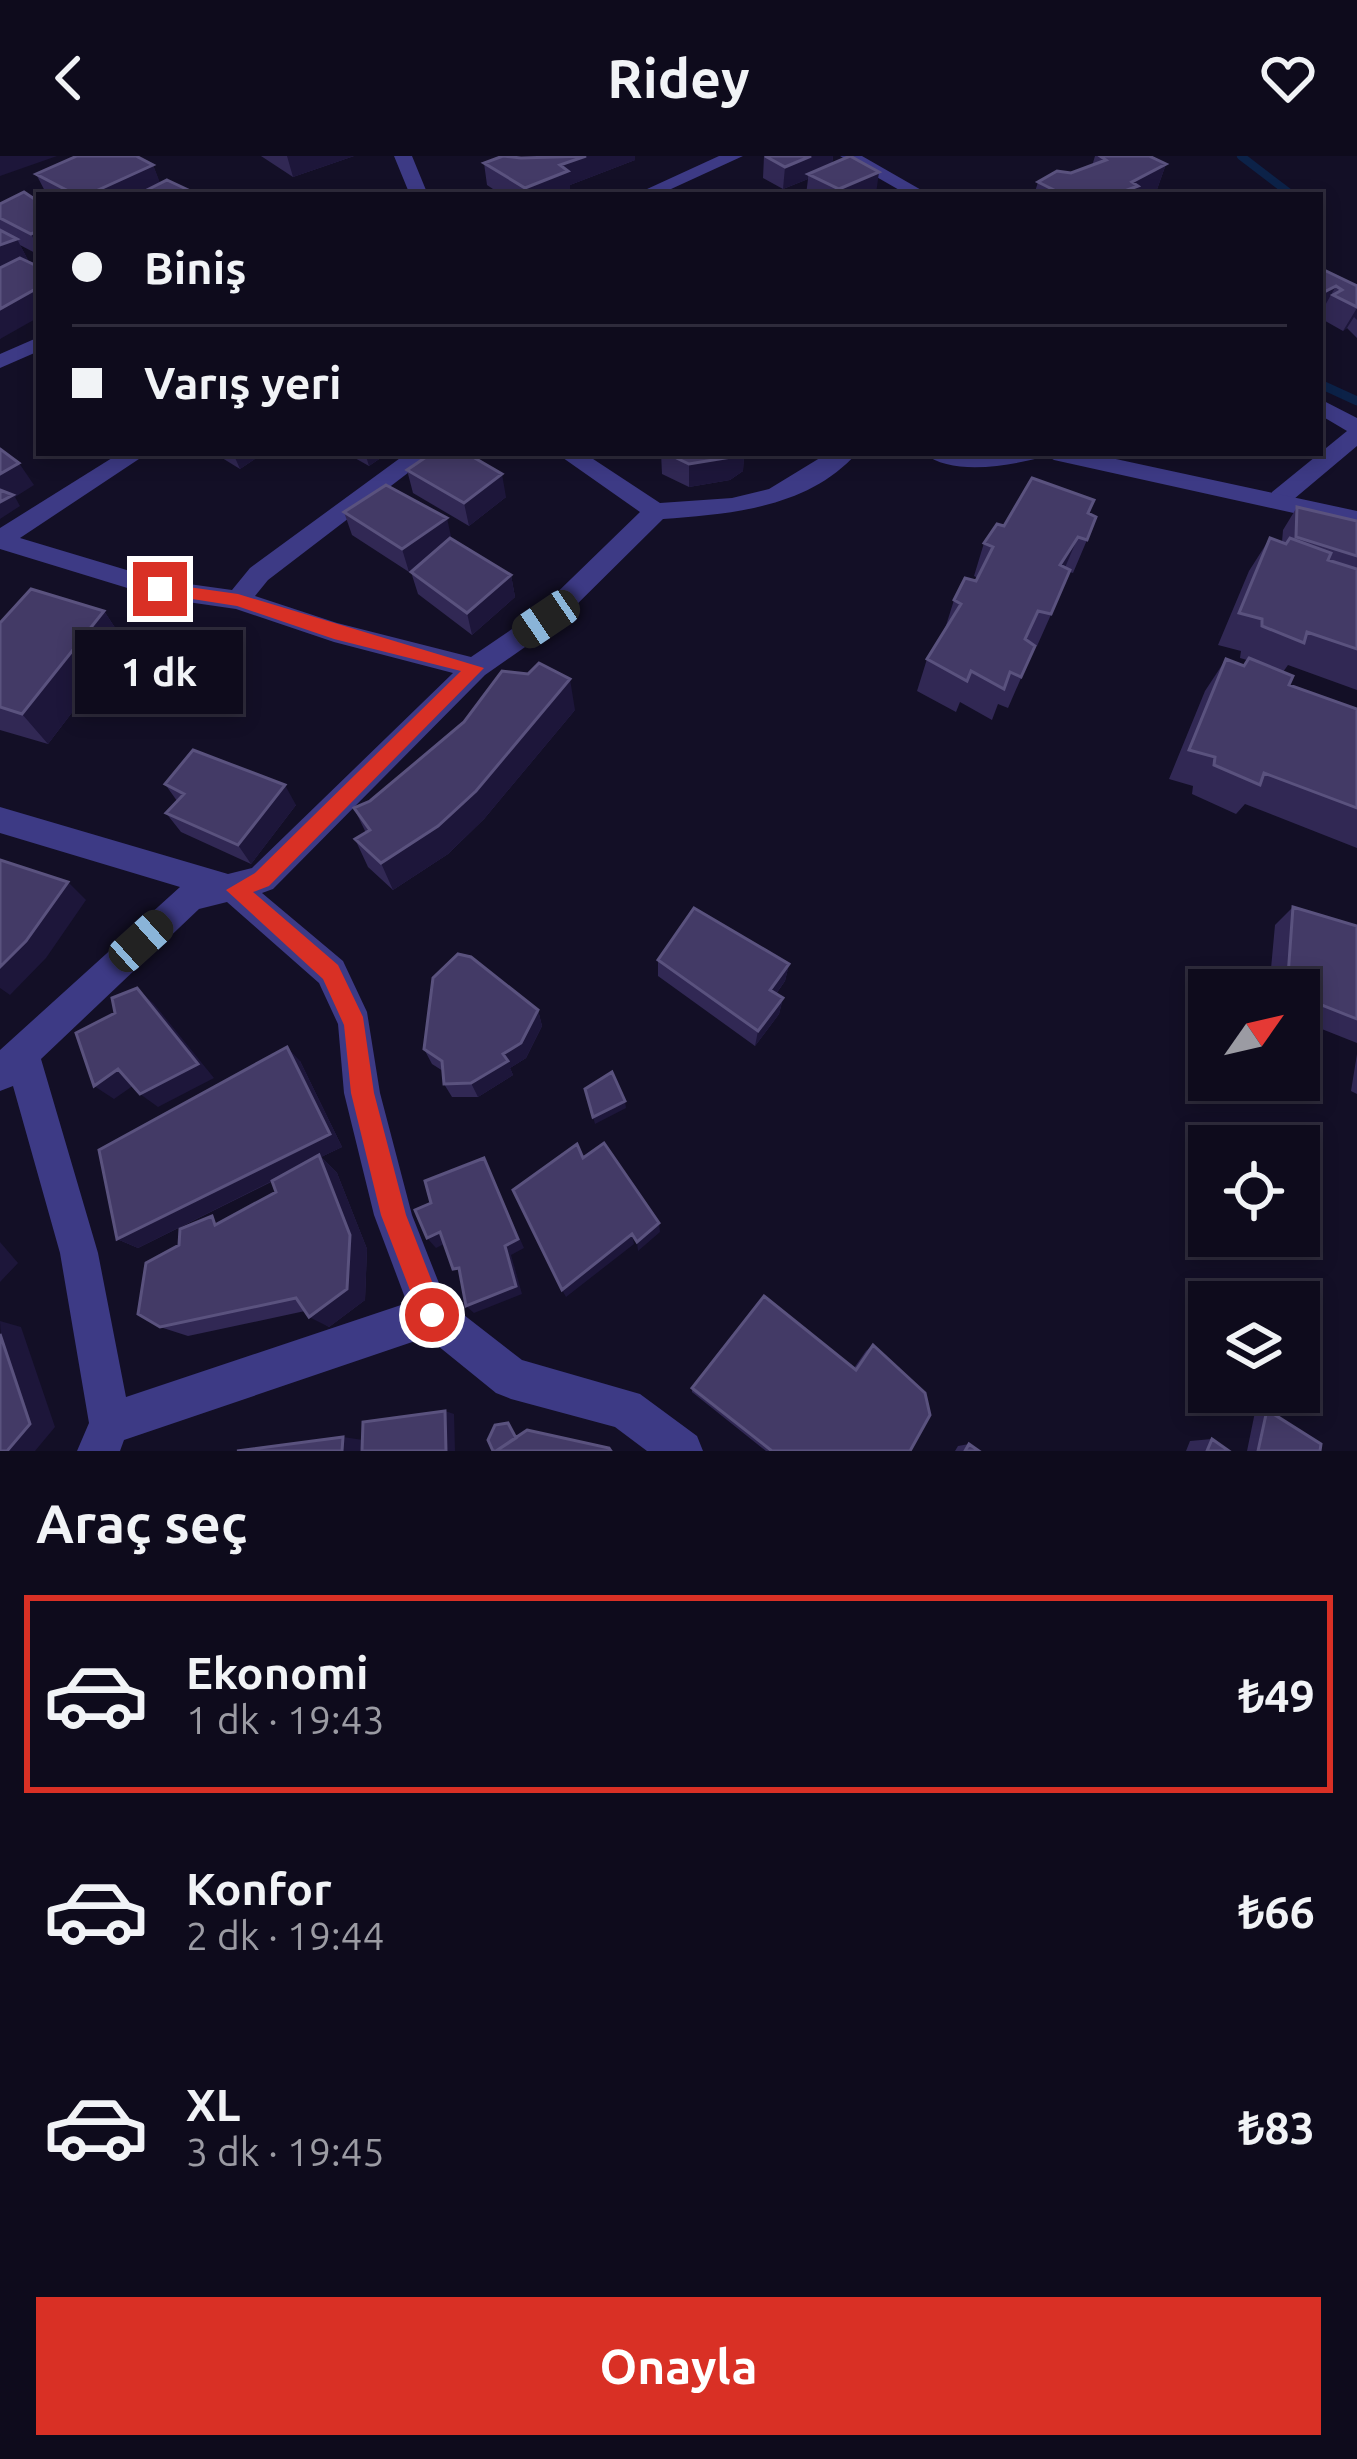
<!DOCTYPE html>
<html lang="tr">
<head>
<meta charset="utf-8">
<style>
  :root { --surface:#0e0b1c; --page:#1c1929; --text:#f1f3f6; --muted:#9b9ba3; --line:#2e2b3b; --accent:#d93025 }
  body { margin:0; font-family:Ubuntu,sans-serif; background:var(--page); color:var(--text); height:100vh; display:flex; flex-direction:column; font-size:45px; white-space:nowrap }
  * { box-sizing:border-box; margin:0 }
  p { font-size:39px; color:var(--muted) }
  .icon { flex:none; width:66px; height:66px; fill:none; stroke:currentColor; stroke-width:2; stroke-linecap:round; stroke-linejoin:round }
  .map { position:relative; height:1295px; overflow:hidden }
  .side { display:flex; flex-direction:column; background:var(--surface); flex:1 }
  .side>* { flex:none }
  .top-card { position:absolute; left:36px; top:36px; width:1287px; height:264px; border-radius:0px; box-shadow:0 6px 18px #0003,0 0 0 3px var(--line); display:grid; align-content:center; height:264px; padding:0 36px; background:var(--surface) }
  .needle { width:78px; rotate:56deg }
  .controls { position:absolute; left:1188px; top:813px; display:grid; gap:24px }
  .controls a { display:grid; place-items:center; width:132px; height:132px; border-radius:0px; background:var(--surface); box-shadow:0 6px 18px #0003,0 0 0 3px var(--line); font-size:60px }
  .end { position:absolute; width:54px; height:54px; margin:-27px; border:15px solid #d93025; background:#fff; box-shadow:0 0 0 6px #fff }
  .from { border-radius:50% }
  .bubble { position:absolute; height:84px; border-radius:0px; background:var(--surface); box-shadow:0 6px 18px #0003,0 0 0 3px var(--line); font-size:39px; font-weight:700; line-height:84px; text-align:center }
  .car { position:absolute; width:36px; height:72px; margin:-36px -18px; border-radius:15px; box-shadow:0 0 9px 3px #0007; background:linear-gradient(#222 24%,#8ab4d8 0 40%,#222 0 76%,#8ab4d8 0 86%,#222 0) }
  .top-card b { display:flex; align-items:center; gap:42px; height:114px; font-size:45px }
  .top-card b+b { border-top:3px solid var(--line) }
  .top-card i { width:30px; height:30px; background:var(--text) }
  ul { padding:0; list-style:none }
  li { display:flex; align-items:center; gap:36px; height:198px; margin:0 24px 18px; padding:0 12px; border:6px solid transparent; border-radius:0px }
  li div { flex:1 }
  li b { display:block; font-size:45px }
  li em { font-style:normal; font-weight:700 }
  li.on { border-color:var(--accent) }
  li>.icon { width:108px; height:108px; stroke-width:1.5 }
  h2 { padding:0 36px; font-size:54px; line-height:144px }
  .button { display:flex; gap:24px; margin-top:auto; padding:24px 36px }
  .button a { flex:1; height:138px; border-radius:0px; background:var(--accent); color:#fff; font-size:48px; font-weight:700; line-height:138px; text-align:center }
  header { display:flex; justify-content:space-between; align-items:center; height:156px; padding:0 36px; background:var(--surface); font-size:54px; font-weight:700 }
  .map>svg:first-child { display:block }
</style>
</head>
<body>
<header><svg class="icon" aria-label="back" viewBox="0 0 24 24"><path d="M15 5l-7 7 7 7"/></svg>Ridey<svg class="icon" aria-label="heart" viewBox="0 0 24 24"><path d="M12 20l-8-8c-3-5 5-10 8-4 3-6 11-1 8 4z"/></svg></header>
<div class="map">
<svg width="1357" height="1295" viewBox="0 0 1357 1295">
  <rect width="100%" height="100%" fill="#130f26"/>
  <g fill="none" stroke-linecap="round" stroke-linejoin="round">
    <path stroke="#0c2248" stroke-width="8" d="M1241,0l51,39"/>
    <path stroke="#0c2248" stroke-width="9" d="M1320,228l37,17"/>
    <path fill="#3d3a85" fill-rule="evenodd" d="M719,0h24l-85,39h-24z
      M840,0h22l68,39h-22z
      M39,181v14l-39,17v-14z
      M1320,243l37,19v28l-69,58h-16v-12l75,-61 -27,-16z
      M120,297h28l-128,85 140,42 72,10 18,-22 157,-115h27l-166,127 -13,16 82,27 134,34 66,-45 103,-100 -84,-59h28l76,50 72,-5 37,-9 59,-36h29c-49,55 -126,61 -194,66l-108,107 -70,49 -212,214 -11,4 81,68 24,51 13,81 32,122 34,86 76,59 118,34 57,42 6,15h-56l-32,-24 -104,-28 -15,-6 -69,-56 -303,103 -4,11h-43l12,-28 -29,-170 -47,-167 -13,5v-41l180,-163 -180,-54v-26l228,67 24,-6 201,-195 -119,-31 -98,-33 -76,-11 -160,-49v-21zM227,746l92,81 19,41 6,69 30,122 33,88 -281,94 -28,-144 -57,-194 158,-150z"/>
    <path fill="#3d3a85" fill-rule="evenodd" d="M394,0h18l16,39h-18z
      M924,297h164l269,58v16l-303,-67 -12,-7 -3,5c-31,8 -89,18 -115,-5z"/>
  </g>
  <path fill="#312854" d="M261,0h93l-61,21z
    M764,0h69l-1,8 44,30 -70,1 2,-16 -25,10 -20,-11z
    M1095,0h54l17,8 -11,31h-121l4,-13 54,-16z
    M635,4l-65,25v9l-3,1h-65l-15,-10 -3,-22z
    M153,9l7,19 39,11h-152l-11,-21z
    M39,46v53l-19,-10 9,17 -29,77v-135z
    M1320,114l37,16v52l-10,-10 -4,3 -23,-13 5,-8 -5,1z
    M214,297h50l-24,16z
    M346,297h42l-19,13z
    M661,297h83l-1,18 -13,9 -41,7 -27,-13z
    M407,314l99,27 -37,29 -56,-33z
    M1297,351l60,14v169l-69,-25 -5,7 6,13 68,24v139l-112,-44 -9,10 -44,-20 1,-8 -24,-7 36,-88 21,-32 18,7 3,-6 -7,-2 1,-7 -23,-6 31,-74 21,-33 12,4 1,-12z
    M344,356l108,27 59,36 4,22 -43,38 -54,-41 -7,-22 12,-10 -14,10 -57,-37z
    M1088,357l-1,27 -14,33 -3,-1 -33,74 -4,-1 2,1 -27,62 -10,-4 -6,16 -32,-18 -4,10 -39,-21 10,-32 17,-27 10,-32 24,-22 -4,-2 10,-33 20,-17z
    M104,455l21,32 -77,101 -48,-14v-107z
    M575,554l-91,109 -36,35 -55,36 -25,-23 -13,-28 11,-6 -12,-25z
    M165,628l131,21 -45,59 -70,-32 -15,-19 11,-12z
    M1293,751l64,19v117l-58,-23v-30h-30l6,-65z
    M658,804l131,4 -4,17 -9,13 7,4 -4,16 -24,32 -97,-70z
    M538,854l4,16 -16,32 -16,10 3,7 -35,22h-26l-8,-13 -1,-13 -11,-7 -8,-15z
    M1357,898v40l-6,-3z
    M300,905l42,86 -21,10 16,16 30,76 -2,51 -36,27 -24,-16 -117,25 -28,-9 61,-105 55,-30 -3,-11 -135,67 -21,-9z
    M873,1189l37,106h-144l-74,-59v-4l162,-20 12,-17z
    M1267,1254l53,41h-73l8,-39z
    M1212,1283l17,12h-43l4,-10z
    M969,1288l10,7h-24l3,-5z"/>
  <path fill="#1d163a" d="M0,0h57l-57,20z
    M287,0h67l-61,21z
    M586,0h49v4l-65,25v9l-3,1h-42v-7l35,-23z
    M811,0h22l-2,13 -23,5v5l-25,10 2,-22z
    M1166,8l-11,31h-41l18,-13z
    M153,9l12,30h-78z
    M879,16l-3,22 -38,1 1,-6z
    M39,74v19l-8,-15z
    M17,83l12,23 -29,11v-28z
    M1336,130l-13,23 -3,2v-11l4,-8z
    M39,131v30l-39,22v-30z
    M1357,152v12l-3,-3 -7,11 -4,3z
    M233,297h31l-24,16z
    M365,297h23l-19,13z
    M737,297h7l-1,18 -13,9 -41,7v-23z
    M19,307l15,22 -19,12 5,9 -20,13v-45z
    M502,318l4,23 -37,29 -5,-23z
    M447,362l5,23 -43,31 -7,-23z
    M1078,381l-14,33 -4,-5z
    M511,419l4,22 -43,38 -5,-22z
    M104,455l21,32 -77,101 -26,-30z
    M570,523l5,31 -91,109 -36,35 -55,36 -12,-27z
    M285,629l11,20 -45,59 -13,-19z
    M68,726l18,18 -40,58 -36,37 -10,-7v-21z
    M789,808l-4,17 -18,25 3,-16z
    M137,832l17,16 60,74 -56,29 -18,-13z
    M783,842l-4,16 -24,32 3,-15z
    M538,854l4,16 -16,32 -16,10 3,7 -35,22 -7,-14 32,-29z
    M287,891l13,14 42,86 -21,10 16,16 30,76 -2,51 -36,27 -20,-10 11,-160 -182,91 -21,-9z
    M118,913l19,14 -23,16 -20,-13z
    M625,945l1,7 -31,16 -2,-7z
    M484,1002l40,90 -13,7 11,39 -48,19 -8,-7 39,-60z
    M659,1067l1,9 -22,19 -1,-9z
    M440,1076l8,10 -12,6 -9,-10z
    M632,1078l2,10 -68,53 -4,-7z
    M0,1086l18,21 -18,19z
    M0,1165l21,6 34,100 -20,24h-28z
    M445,1255l9,3 1,37h-9z
    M343,1281l20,3 -1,11h-20z"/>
  <path fill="#433a66" stroke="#5a527e" stroke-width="3" d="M77,0h59l17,9 -66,30h-11l-40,-21z
    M503,0l18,2 65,-2 -26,9 8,6 -43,17 -41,-25z
    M765,0h46l-26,11z
    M850,0l29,16 -40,17 -31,-15z
    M1100,0h49l17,8 -34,18 6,4 -24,9h-50l-26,-13 19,-11 14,2 35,-13z
    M167,24l32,15 -60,-1z
    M24,36l15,10v28l-8,4 -31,-16v-14z
    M0,74l17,9 -17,6z
    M20,102l19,9v20l-39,22v-41z
    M1322,113l35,17v21l-24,-12 9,-5 -6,-4 -12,6 -4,-2v-20z
    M0,293l19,14 -19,11z
    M432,297h34l36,21 -38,29 -57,-33z
    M666,297h71l-6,4 -42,7z
    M1032,322l62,22 -6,13 8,4 -9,23 -9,-3 -18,28 10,5 -19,44 -13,-3 -13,28 10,7 -14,31 -11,-5 -6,17 -33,-18 -4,10 -40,-22 34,-55 -7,-4 11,-22 11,3 17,-34 -9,-4 13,-19 7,2z
    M386,329l61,33 -45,31 -58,-37z
    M0,334l13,5 -13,7z
    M1297,351l60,14v35l-61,-19z
    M450,382l61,37 -44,38 -56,-41z
    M1270,382l16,6 4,-6 41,15 -3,7 29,9v80l-50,-17 -3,11 -42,-17v-7l-23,-6z
    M31,433l73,22 -82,103 -22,-7v-84z
    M1249,502l44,18 -4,9 68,24v99l-93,-35 -4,12 -46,-20 1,-8 -26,-7 37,-91 18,7z
    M539,507l31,16 -94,112 -38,35 -57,37 -26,-24 15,-9 -16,-22 16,-7 94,-79 38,-51 26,3z
    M193,594l92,35 -47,60 -72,-32 18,-19 -19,-10z
    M0,704l68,22 -42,59 -26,26z
    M1293,751l64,19v93l-58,-23v-6h-12z
    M694,752l95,56 -19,26 13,8 -25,33 -100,-71z
    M458,798l13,3 67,53 -17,33 -18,11 5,7 -37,22 -27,1 -2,-23 -18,-12 9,-71z
    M137,832l61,76 -58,30 -22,-25 -24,17 -18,-53 39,-20 -3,-15z
    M287,891l43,87 -213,105 -18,-89z
    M612,916l13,29 -32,16 -8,-28z
    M604,987l55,80 -22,19 -5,-8 -70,56 -49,-100 64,-46 6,14z
    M319,999l31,80 -3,54 -38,28 -13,-19 -136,29 -22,-13 8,-51 33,-18 1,-16 32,-13 3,9 61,-33 -4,-11z
    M484,1002l34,81 -13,7 11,40 -50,20 -7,-38 -6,1 -13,-37 -13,6 -12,-28 16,-7 -6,-22z
    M764,1140l92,74 17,-25 52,48 5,22 -20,36h-138l-80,-63z
    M0,1178l30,90 -23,27h-7z
    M1267,1254l54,34 -1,7h-62z
    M445,1255l1,40h-84l1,-29z
    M508,1267l8,15 -20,13h-3l-5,-11 7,-15z
    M527,1274l82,18 2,3h-115z
    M343,1281l-1,14h-105z
    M1212,1283l17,12h-22z
    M969,1288l10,7h-14z"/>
  <path fill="#d93025" d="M160,427l78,11 246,74 -215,218 -16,6 85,73 25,52 11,76 32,122 39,100 -13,13 -9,-4 -42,-109 -30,-122 -7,-68 -21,-46 -97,-89 29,-17 206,-202 -127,-32 -97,-33 -83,-13v-9z"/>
</svg>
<div class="controls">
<a><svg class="needle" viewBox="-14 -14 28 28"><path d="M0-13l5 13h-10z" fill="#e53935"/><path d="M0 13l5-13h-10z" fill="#9b9ba3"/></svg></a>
<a><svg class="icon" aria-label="locate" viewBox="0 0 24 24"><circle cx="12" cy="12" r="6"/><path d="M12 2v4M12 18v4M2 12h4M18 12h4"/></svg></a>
<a><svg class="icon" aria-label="layers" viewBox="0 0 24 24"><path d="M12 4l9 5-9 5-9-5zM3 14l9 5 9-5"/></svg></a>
</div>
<i class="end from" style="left:432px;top:1159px"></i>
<i class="end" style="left:160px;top:433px"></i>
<div class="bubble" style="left:75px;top:474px;width:168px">1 dk</div>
<i class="car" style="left:546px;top:463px;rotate:236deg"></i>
<i class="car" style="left:141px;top:785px;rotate:48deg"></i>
<div class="top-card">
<b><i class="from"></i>Biniş</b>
<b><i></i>Varış yeri</b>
</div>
</div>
<section class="side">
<h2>Araç seç</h2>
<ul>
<li class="on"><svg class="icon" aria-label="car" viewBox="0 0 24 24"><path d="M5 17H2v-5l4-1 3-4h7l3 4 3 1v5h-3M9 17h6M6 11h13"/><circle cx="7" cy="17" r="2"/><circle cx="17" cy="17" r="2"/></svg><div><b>Ekonomi</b><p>1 dk · 19:43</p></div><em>₺49</em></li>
<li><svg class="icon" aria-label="car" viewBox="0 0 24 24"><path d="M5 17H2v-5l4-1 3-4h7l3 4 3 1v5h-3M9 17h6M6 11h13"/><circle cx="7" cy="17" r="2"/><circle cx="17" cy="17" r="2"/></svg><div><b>Konfor</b><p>2 dk · 19:44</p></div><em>₺66</em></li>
<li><svg class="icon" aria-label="car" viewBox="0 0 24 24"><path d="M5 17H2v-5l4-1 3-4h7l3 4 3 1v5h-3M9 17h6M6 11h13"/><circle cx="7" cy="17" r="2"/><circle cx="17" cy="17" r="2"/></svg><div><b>XL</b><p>3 dk · 19:45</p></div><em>₺83</em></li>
</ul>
<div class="button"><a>Onayla</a></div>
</section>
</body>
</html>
